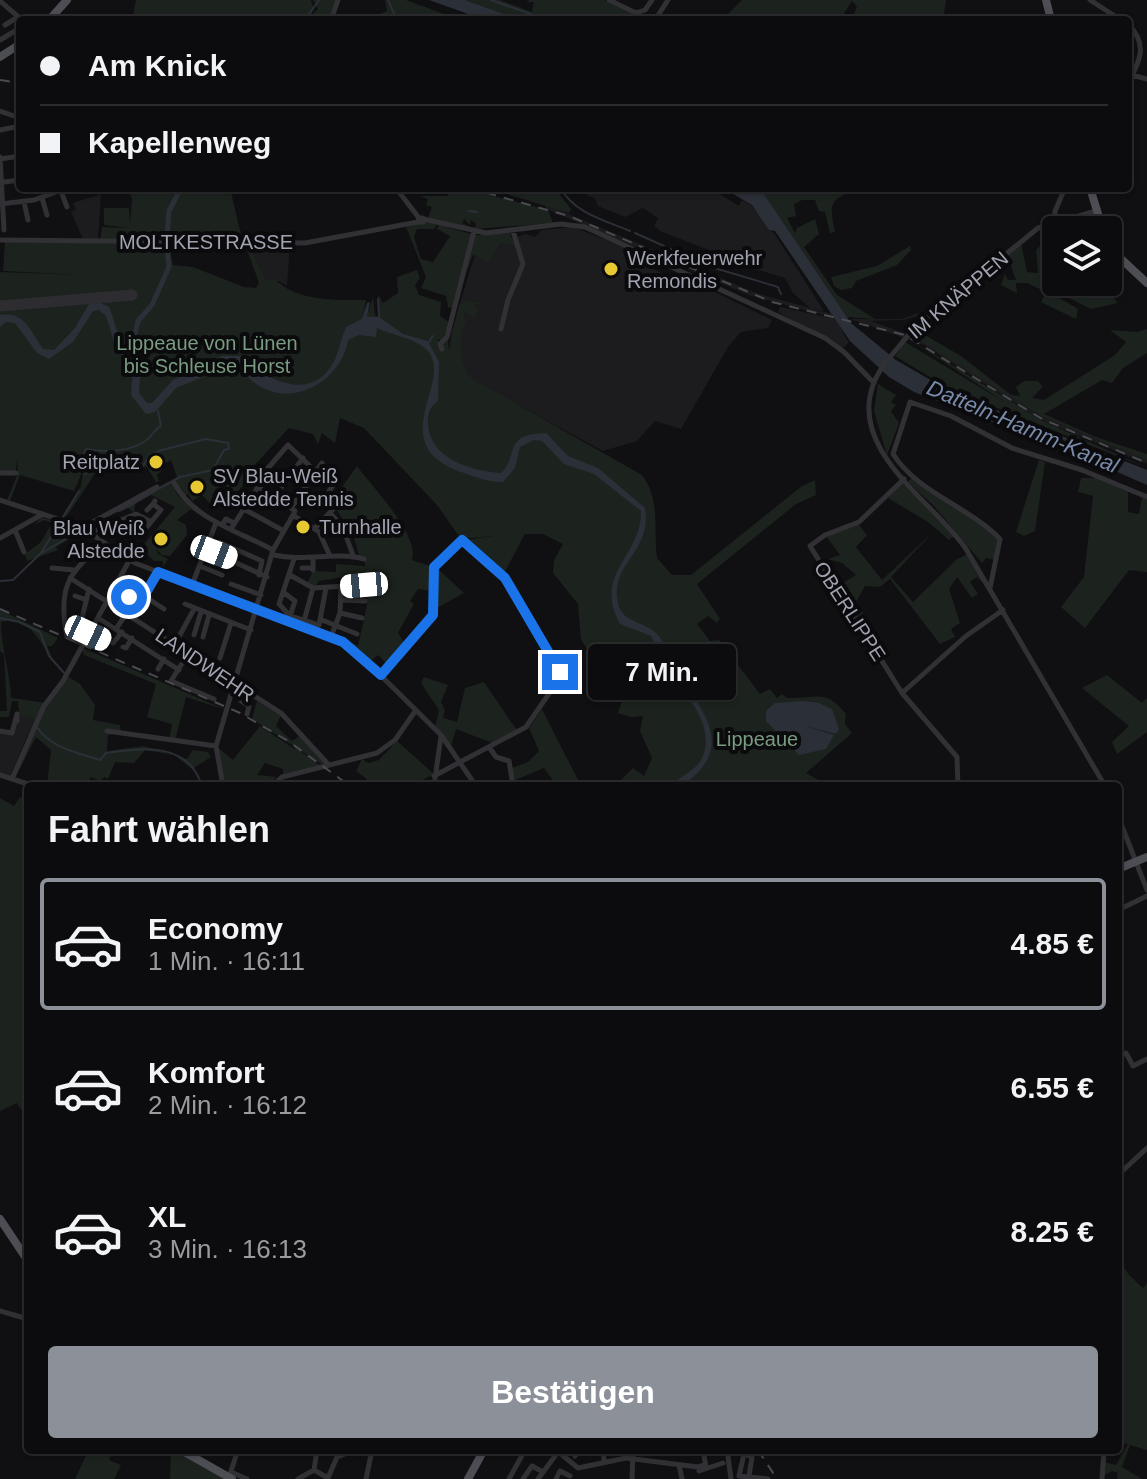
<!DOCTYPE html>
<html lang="de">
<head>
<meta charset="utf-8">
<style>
  :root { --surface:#0c0b0d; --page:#151416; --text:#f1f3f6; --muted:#9a9b9d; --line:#2c2b2e; --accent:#8c9099 }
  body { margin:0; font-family:Helvetica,sans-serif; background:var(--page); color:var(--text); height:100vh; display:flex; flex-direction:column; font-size:30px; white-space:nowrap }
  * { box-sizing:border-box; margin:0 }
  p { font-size:26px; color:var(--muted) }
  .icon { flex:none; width:44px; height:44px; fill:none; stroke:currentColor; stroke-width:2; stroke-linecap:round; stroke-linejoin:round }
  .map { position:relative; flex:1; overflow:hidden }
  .panel { position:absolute; left:24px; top:782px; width:1098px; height:672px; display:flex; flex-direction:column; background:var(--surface); border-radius:8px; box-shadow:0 2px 6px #0004,0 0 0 2px var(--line) }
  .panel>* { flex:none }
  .top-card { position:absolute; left:16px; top:16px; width:1116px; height:176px; border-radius:8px; box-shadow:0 2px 6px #0004,0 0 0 2px var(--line); display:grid; align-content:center; height:176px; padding:0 24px; background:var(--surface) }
  .tools { position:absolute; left:1042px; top:216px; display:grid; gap:16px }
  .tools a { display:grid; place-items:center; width:80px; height:80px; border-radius:8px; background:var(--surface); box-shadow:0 2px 6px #0004,0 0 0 2px var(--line); font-size:40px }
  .end { position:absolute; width:36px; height:36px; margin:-18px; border:10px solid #1a73e8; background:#fff; box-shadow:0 0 0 4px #fff }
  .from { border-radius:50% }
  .bubble { position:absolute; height:56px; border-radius:8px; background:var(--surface); box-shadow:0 2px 6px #0004,0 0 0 2px var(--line); font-size:26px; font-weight:700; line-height:56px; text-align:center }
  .car { position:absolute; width:24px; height:48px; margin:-24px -12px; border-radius:10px; box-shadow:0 0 6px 2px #0007; background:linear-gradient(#fff 24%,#345 0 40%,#fff 0 76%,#345 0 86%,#fff 0) }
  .top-card b { display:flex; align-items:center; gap:28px; height:76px; font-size:30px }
  .top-card b+b { border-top:2px solid var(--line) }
  .top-card i { width:20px; height:20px; background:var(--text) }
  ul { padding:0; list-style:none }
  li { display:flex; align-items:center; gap:24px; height:132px; margin:0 16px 12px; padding:0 8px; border:4px solid transparent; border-radius:8px }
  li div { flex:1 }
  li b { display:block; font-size:30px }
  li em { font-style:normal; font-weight:700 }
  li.current { border-color:var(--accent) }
  li>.icon { width:72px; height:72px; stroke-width:1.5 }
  h2 { padding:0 24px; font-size:36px; line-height:96px }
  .button { display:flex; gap:16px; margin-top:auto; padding:16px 24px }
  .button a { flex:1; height:92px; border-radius:8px; background:var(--accent); color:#fff; font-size:32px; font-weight:700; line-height:92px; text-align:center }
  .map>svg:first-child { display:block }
</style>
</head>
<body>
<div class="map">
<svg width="1147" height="1479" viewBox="0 0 1147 1479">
  <rect width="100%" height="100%" fill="#100f11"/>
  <path fill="#1c1b1d" d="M573,188h137l29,18 3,-6 9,5 25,31 48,75 -14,-3 -17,-15 -8,-15 -76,-23 2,-4 -51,-20 -6,-5 4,-8 -15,-10 -18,9 -27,-11 -3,-7 -11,-6 -4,1z
    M101,194l-3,45h-15l-12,-27 5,-3 -3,-6z
    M545,204l211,89 76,21v3l-81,-21 -205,-87z
    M573,227l62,24 -3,8 51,24 20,3 69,34 -4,8 -27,4 -13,15 -47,82 -26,-8 -18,20 -34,10 -135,-73 -19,-23 2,-22 24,-79 15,8 11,-19 24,-9 10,3 7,-7z
    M248,243l42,2 -3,41 -8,-5 -12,1z
    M780,307l56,12 13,24 -7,5 -64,-36z
    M921,312l-3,4 -14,4 -33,1 47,17 123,78 106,43v5l-106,-44 -117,-75 -74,-26h52z
    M20,713l10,1 4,6 -24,57 -10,-4v-41l14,3z"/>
  <path fill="#1c231e" d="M136,0h175l3,9 -5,8 9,-8 -5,-9h23l-7,20h-197z
    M385,0h21l54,20h-93l20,-9z
    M465,0h35l32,12 2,-10h-8l4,-2h74l40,20h-123z
    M742,0h204l-3,20h-92l6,-13 -5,-6 -12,19h-118z
    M128,188h102l12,51 -1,7 -72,-1 4,20 20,2 51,20 12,1 3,-5 -14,-39 3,-1 18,37 9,-1c21,23 63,21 91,21l-3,16h4l6,-19 2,18 4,2 -1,-23 5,9 15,-10 -1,-16 20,-7 3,8 -5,7 4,10 22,7 -1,14 10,7 -8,18 -5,-2 5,6 6,-7 1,13 10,-46 10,-4 12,2 -7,3 4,4 -3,9 -12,-8 3,11c-9,14 -6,43 5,56l171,97c19,26 11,51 15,83l15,17h19l111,-89 13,-6 1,15 -20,9 -99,80 23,35 -3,4 -9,-7 -11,8 13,17 9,-1 41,54 10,-5 7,9 5,-4 5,4c30,1 38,-10 59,16l-1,10 7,9 -46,40 23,13h-206l-3,-5 13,-13 11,8 8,-18 -12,-27 3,-15 -11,1 -14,-4 12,-39 -32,2 1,-11 -18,-25 -3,-36 -25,-31 1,-13 9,-16 -20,-10h-18l-22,41 -39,-35 30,-4 -33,3 -24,-34 -73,-77 -24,-10 -5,25 -13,-10 -4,11 -5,-10 -24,-6 -40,43 2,10 -3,-2 -13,16 -12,-12 -11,12 4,5h12l5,-4 6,3 -21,5 -2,6 -14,-15 -10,6 -4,-7 -3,2 -13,-16 5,-3 -6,-17 -9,5 1,4 -6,6 2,6 -3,1 -9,-15 -51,5 -31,47 -4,-1 20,-32 2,-16 -9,21 -54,-16 -10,26 -3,-1 11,-27 -1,-14 -1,13 -16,1v-201l84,3 -81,-4 2,-29 95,1 2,-16 28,1 -26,-3v-17h25l1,16 2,-25z
    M449,188h14l85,22 5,13 -79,6 2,-5 -5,-4 -1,5 -6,-6 -2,4 10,5 -44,-10 4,-11 -6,-2 2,-6 -9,-3h29z
    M555,188l16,21 -2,4 -69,-21z
    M760,188h96c-27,14 -27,14 -21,44l-5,1 -5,-21 -6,-1 -4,-11h-13l-8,4 2,12 -9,2 8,15 2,-5 18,-9 4,15 -15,13 33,48 38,24 -28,-2z
    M426,222l11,3 -3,4h-17l-3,8 7,22 12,3 17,-26 -13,-7 2,-4 36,10 35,-2 4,12 -13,-2 -11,19 -17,-7 -21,53 -4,-1 -2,-11 -25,-8 5,-11 -20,-50z
    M1021,243l6,29 11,1 -2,-23 7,-7 13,11 -3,40 25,15 -2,10 -35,-17 5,-10 -19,-9h-11l1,10 -16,-8 4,-11 3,6h8l-6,-17 -6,5 -5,-6z
    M910,246l1,4 -14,15 -41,16 -4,7 -11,2 -7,-4 -3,-9 46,-11z
    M1059,282h19l5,9 10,-9h8l17,21 -27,6 -34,-17z
    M927,319l-9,12 43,25 50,39 9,1 -4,-9 8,-6h14l5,6 15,-16 -26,27 12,2 71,-45 11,-13 -16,-12 27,2 10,-3v24l-24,15 -11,15 -10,-3 -58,34 52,23 51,17v6l-106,-44 -130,-81z
    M908,338l133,82 106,48 -197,-79 -55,-33 10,-14 101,61z
    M878,384l18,11 -5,7 5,3 -5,6 8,12 -12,32 -13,-44z
    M1039,460l6,2 -10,69 -11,5 -8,-4z
    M357,466c15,21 63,69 55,94l26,9 26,24 -29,16 -4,-18 -13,-2 -8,12 4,3 -16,29 7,11 -19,19 -8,-8 -7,6 -33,-21 1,-4 19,10 9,-41 -4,-31 -44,7 -4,6 -8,-4 6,-12 23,1v-8l29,2v-7l-11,-4h5l-6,-21 -17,-25 5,-10 -3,-6z
    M911,478l62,37 26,26 -3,19 -10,-2 -4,5 -48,-57 -26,-24z
    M1081,478h16l31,14v20l11,2 3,-16 5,1v73l-18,-2 -44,58 -24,-21 23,-30 9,-81 -15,-4z
    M170,481l8,15 24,21 -11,-8 -14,11 9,5 1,10 -17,21 -8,-1 -6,-6 2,5 10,5 -5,8v-6h-9l-13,-13 34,-41 -24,-12 -16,9 -1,9 -6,-5 -21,8 -18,15 -4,-3z
    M902,483l52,53 -5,4 -21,-18 -40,-24z
    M42,517l40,14 -26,16 2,3 -31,11 -2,-7 16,-12 11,-19 -8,-3 -10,5z
    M858,524l9,11 -11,12 26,33 51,-48 -42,45 22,25 44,-43 11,-5 20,34 -11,-11 -7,5 8,12 -6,4 -15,-21 -8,12 11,34 -9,6 4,8 -15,7 -50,-65 -10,8 -15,-1 -9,16 15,24 -6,4 -27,-44 18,-11 -14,-12 -14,-4 12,-4 -14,-19z
    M0,610l58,28 -6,8h-5l9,20c-14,-18 -25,-54 -55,-44 0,27 9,48 10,76l35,5 21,-27 13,8 15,21 -2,15 27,5 1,8 -13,2 -1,16 37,-5 43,13 6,-9 15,2 3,5 -19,12 -18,-14 -29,-5 -11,13 -19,-1 -7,17 -3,-2 -5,4 -9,-4 -6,9h-38l4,-36 -15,-13 -17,33 -3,-1 18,-49 -4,-5 -3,3 -8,-4 -1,-13h-6l-3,16h-9v-6h7l-3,-57 -4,-3z
    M81,647l145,63 -40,-13 -11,44 -6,-1 3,-16 -25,-7 9,-33 -72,-29z
    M1107,675l35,28 5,-5v34l-30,22 -5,-12 17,-16 -47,-38z
    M424,677l24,8 -7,17 4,8 -2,8 14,4 8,-34 19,-6 34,50 -23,12 -39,-15 -5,17 -16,-19 4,-17 -18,-27z
    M257,701l24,14 -5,11 16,15 9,-6 25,28 -3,2 -71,-46z
    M542,709l35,69 9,8h-29l-13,-18 -31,13 -1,-13 16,-6 11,-11 -10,-23z
    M260,726l36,24 -3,-4 27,19 -37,9v-5l-18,-6 -8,12 19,2 -7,9h-46l-6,-39 16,13z
    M397,741l37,33 -23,12h-48l4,-7 -11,-8 6,-12 6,4 11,-3z
    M20,797l8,2v322l-11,-18 -17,8v-313l14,8z
    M1118,1259l11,16 14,13 4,-5v167l-17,-5 -8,22 20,12h-25l1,-6 -6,-2 -9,5 1,-14 12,3 12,-21 -10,-2z
    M113,1450l-4,10 12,5 -7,14h-39l13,-28z
    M171,1450h6l49,29h-56z"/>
  <path fill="#2b2f37" d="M429,0h36l56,20h-36z
    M723,188h37l91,135 45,37 57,33 194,77v15l-73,-32 -160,-61 -25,-15 -39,-36 -75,-110 -6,-1 -17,-25z
    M370,302l-3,15h12l24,17 25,7 11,21 -1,39c-7,5 -11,12 -10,22 1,36 44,48 73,50 19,-19 1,-39 45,-40l22,23 30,12 47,40c7,46 -36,55 -27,95 4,21 29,18 41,33 7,9 10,23 16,33 28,43 63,77 7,117h-12c10,-10 26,-15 32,-28 15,-32 -17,-65 -35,-88 -7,-10 -10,-23 -16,-34l-31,-12c-28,-51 22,-67 21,-113l-47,-37 -30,-10 -22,-23 -8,-1 -14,7 -5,21 -12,14c-15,0 -28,-5 -42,-10 -80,-29 -5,-91 -34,-122 -12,-12 -36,-15 -50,-22l-1,9 -17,-2 -11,5c-6,39 -54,70 -92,44 -11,-8 -15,-20 -30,-23l-16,13 -34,14 -21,24 -9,2 -15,-19 2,-26 -17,-21 -10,-32 -7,-6 -6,1 -20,31 -24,17 -12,-6 -22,-30 -9,-1 -6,5v-12c25,-4 31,17 43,34l11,1 21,-22 14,-24 12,-1 8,4c5,10 6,23 12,32 19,30 21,13 18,54l8,10h5l21,-23 49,-24h21c26,27 72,48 93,1 4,-10 6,-21 10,-30l16,-8 5,-16z
    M804,701l15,2 13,6 7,20 -3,5 -34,-9 32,10 -8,14 -27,6 -33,-34v-10l9,-8z"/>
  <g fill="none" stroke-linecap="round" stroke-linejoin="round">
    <path stroke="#2b2f37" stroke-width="2" d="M388,0l9,20
      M491,0l57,20
      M305,20l14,-20
      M560,188c16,26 44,32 70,43
      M469,211l8,1
      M635,233l76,34 67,20 3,7
      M378,299l1,18
      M429,342l4,-6
      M84,454l2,-5c19,4 46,3 62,-10 6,-5 5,-9 13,-13l-3,-15
      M81,461l3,12
      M143,466l7,-11 12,-5 44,-11 22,4 1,6 -5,1 -11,20 -33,7 -22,12
      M85,474l6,-5 50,-3
      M128,507l29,-17
      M119,511l8,-4
      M41,553l38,-62
      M0,581l13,-1 27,-26 41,-24
      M0,618l19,4 21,10 9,24 16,18
      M37,727c13,21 42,26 63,33l6,-7c36,-5 82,-12 96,33"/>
    <path stroke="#2b2f37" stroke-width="5" d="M167,237l2,-26 12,-23
      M130,356l8,-35 14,-16 17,-38 -2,-21"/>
    <path stroke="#2d2c30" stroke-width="11" d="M0,306l132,-11"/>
    <path stroke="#313135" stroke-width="5" d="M609,0l27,13 9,-3 7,-10
      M1090,0l31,20
      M0,1l22,19
      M331,20l7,-20
      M655,20l13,-20
      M1128,24c19,19 14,34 0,59
      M5,25l13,-8
      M0,40l20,-12
      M1132,75l15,4
      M0,111l20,7
      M0,130l20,-4
      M0,157l4,73
      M0,159l20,-3
      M4,182l16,-2
      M396,188l23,30
      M61,191l6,16
      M42,198l5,17
      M24,202l4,18
      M0,204l34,-4 33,-12
      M423,219l63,14 75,-9 24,3 240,111 19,14 30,31
      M1055,221v-10l10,-23
      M0,240l305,3 113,-21 1,-4h4v4h-5
      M501,329l7,-29 15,-36 -10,-33
      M913,330l125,-102 58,-17
      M905,339c-11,14 -26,29 -32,46 -24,67 61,117 93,164l139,237
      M442,349l-2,-5 7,-7 27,-106
      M0,473h16
      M904,479l-45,43 -34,13 -15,11 92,147 55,64 1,29
      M174,483c19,36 64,48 99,67
      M273,498l30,-40
      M0,500l79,26 56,37 216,83 90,89 35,51
      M242,508l42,23
      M291,508l-37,-24 34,-39 27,26
      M291,508l4,3 -2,4 26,17 11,24
      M291,508l31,-45
      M147,510l6,-6
      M330,513l13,15 10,27
      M120,523l19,13 12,-14
      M222,525l4,-6 8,4
      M82,528l75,-41
      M315,528l22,-23v-7l-8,-7 6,-8 -1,-2 -1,3
      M231,529l27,-42
      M15,530l9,22
      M89,533l47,-19 15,8 10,-12 -8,-6 2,-3
      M0,538l43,-24
      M206,549l61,28
      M211,551l8,-9 43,19 -3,14
      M274,555c31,7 61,-4 90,4
      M294,559l-15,45 11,12 29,9 7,-37
      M313,559v11
      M200,566l22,9
      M52,568l22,2
      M302,568h11
      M290,575l23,13 51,-3
      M70,578l211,135 47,51
      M231,584l30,11
      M192,585l24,-62
      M990,588l10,-49c-32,-33 -82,-46 -107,-85l17,-52 41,14 61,32 70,22 65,27
      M283,592l12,9 -5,15
      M75,596l9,3
      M144,596l14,-24
      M129,597l6,-7 29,19
      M343,600l22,1
      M185,604l66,26
      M340,613l22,5
      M82,618l7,-29
      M98,618l81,52
      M322,620l35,14
      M304,621l9,-33
      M116,629l8,-12
      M88,633l25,10 9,-11
      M194,635l7,-23
      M203,637l6,-22
      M331,637l9,-24 1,-26
      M81,643l-14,-6c-9,-46 -1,-64 36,-93
      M175,644l19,-35
      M123,647l3,1 6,-10
      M188,654l-17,27 43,18
      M220,658l11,-35
      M158,669l6,-10
      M381,675l52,-60 1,-48 28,-27 43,38 55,94 -1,7 -33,48 -92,49
      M244,691l-3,10 8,5 -2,8
      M902,693l64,-57 37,-26
      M0,731l12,2 5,-19v7
      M107,731l109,15
      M489,747l7,10 13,4 4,25
      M0,775l34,11
      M12,779l32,-73 19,-25 66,-120
      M223,786l-7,-40 57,-196 20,-35
      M272,786l10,-9 95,-24 18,-13 21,-30
      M434,786l7,-50
      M1118,816l29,74
      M1118,910l29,-14
      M1118,1057l8,-4 7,13 14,-7
      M1118,1175l29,-27
      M0,1311l28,8
      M556,1450l22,18 48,-10 72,9 7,-2
      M603,1450l1,10
      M703,1450l3,17
      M575,1456l5,-6
      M679,1465l3,14
      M314,1470l3,-20
      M699,1471l24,-8
      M231,1472l16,7
      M749,1476l3,-19 -8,-3 -5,22 29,3
      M229,1477l9,-27
      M328,1478l9,-21 18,-7
      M298,1479l16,-9 14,8
      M366,1479l6,-29
      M509,1479l16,-29
      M523,1479l9,-13 11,6
      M538,1479l20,-27
      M556,1479l4,-8 10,5
      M632,1479l1,-29
      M731,1479l-3,-22 3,-7
      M1102,1479l2,-29"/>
    <path stroke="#4d4d54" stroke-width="8" d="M1046,0l5,20
      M49,20l18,-20
      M0,57l20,-13
      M1090,188l13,42
      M1108,240l10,16 29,27
      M1118,869l29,-12
      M0,1219l28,42
      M181,1450l51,29
      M468,1479l16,-29"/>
    <path stroke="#4a4a50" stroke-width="2" stroke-dasharray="10 8" stroke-linecap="butt" d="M0,80l20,3
      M469,188l100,28 203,86 133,33 137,84 105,44
      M506,191l32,-3
      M0,609l240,104 48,28 62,45
      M758,1450l19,29"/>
    <path stroke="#313135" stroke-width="5" d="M905,339l8,-9"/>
  </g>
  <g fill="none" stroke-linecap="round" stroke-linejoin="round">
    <path stroke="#1a73e8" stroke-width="10" d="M129,597l6,-7 9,6 14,-24 185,70 38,33 52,-60 1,-48 28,-27 43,38 55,94"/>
  </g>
  <g fill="#e6c932" stroke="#0b0a0c" stroke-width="3">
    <circle cx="611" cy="269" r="8"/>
    <circle cx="156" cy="462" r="8"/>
    <circle cx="197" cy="487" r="8"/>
    <circle cx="303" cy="527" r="8"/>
    <circle cx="161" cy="539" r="8"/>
  </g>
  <g text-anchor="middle" stroke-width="8" stroke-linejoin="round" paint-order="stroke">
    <g font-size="20" fill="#a1a3b1" stroke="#0b0a0c">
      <text x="206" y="249">MOLTKESTRASSE</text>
      <text transform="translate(958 295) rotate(-40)" y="7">IM KNÄPPEN</text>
      <text transform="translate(850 611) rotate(57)" y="7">OBERLIPPE</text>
      <text transform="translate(205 665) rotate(34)" y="7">LANDWEHR</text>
    </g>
    <g font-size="20" fill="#a1a3b1" stroke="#0b0a0c" text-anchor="start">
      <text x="627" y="265">Werkfeuerwehr<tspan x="627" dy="23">Remondis</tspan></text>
      <text x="140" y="469" text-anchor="end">Reitplatz</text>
      <text x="213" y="483">SV Blau-Weiß<tspan x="213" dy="23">Alstedde Tennis</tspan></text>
      <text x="319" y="534">Turnhalle</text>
      <text x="145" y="535" text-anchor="end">Blau Weiß<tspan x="145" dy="23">Alstedde</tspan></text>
    </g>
    <g font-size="20" fill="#799b81" stroke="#0b0a0c">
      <text x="207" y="350">Lippeaue von Lünen<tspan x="207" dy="23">bis Schleuse Horst</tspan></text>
      <text x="757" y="746">Lippeaue</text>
    </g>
    <g font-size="22" font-style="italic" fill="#798bab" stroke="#0b0a0c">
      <text transform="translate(1023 426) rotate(23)" y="8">Datteln-Hamm-Kanal</text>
    </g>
  </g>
</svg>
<div class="tools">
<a><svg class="icon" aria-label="layers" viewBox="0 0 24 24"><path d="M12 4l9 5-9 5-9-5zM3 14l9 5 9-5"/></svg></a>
</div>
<i class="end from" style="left:129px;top:597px"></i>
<i class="end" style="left:560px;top:672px"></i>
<div class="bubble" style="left:588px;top:644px;width:148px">7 Min.</div>
<i class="car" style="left:214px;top:552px;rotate:111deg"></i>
<i class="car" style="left:364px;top:585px;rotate:265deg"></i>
<i class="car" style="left:88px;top:633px;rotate:115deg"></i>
<div class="top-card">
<b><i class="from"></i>Am Knick</b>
<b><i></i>Kapellenweg</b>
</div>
<section class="panel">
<h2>Fahrt wählen</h2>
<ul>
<li class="current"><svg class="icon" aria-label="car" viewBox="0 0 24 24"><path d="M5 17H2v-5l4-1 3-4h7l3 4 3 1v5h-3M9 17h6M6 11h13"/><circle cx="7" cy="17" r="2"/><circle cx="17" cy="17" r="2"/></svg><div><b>Economy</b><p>1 Min. · 16:11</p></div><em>4.85 €</em></li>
<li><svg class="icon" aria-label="car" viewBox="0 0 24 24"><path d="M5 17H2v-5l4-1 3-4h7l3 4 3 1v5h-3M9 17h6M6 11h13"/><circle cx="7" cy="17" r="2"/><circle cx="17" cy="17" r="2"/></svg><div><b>Komfort</b><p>2 Min. · 16:12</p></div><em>6.55 €</em></li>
<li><svg class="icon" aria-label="car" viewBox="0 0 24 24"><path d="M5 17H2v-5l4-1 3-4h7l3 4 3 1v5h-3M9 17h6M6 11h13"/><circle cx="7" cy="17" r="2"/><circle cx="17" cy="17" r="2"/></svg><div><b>XL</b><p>3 Min. · 16:13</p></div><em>8.25 €</em></li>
</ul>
<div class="button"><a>Bestätigen</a></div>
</section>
</div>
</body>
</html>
